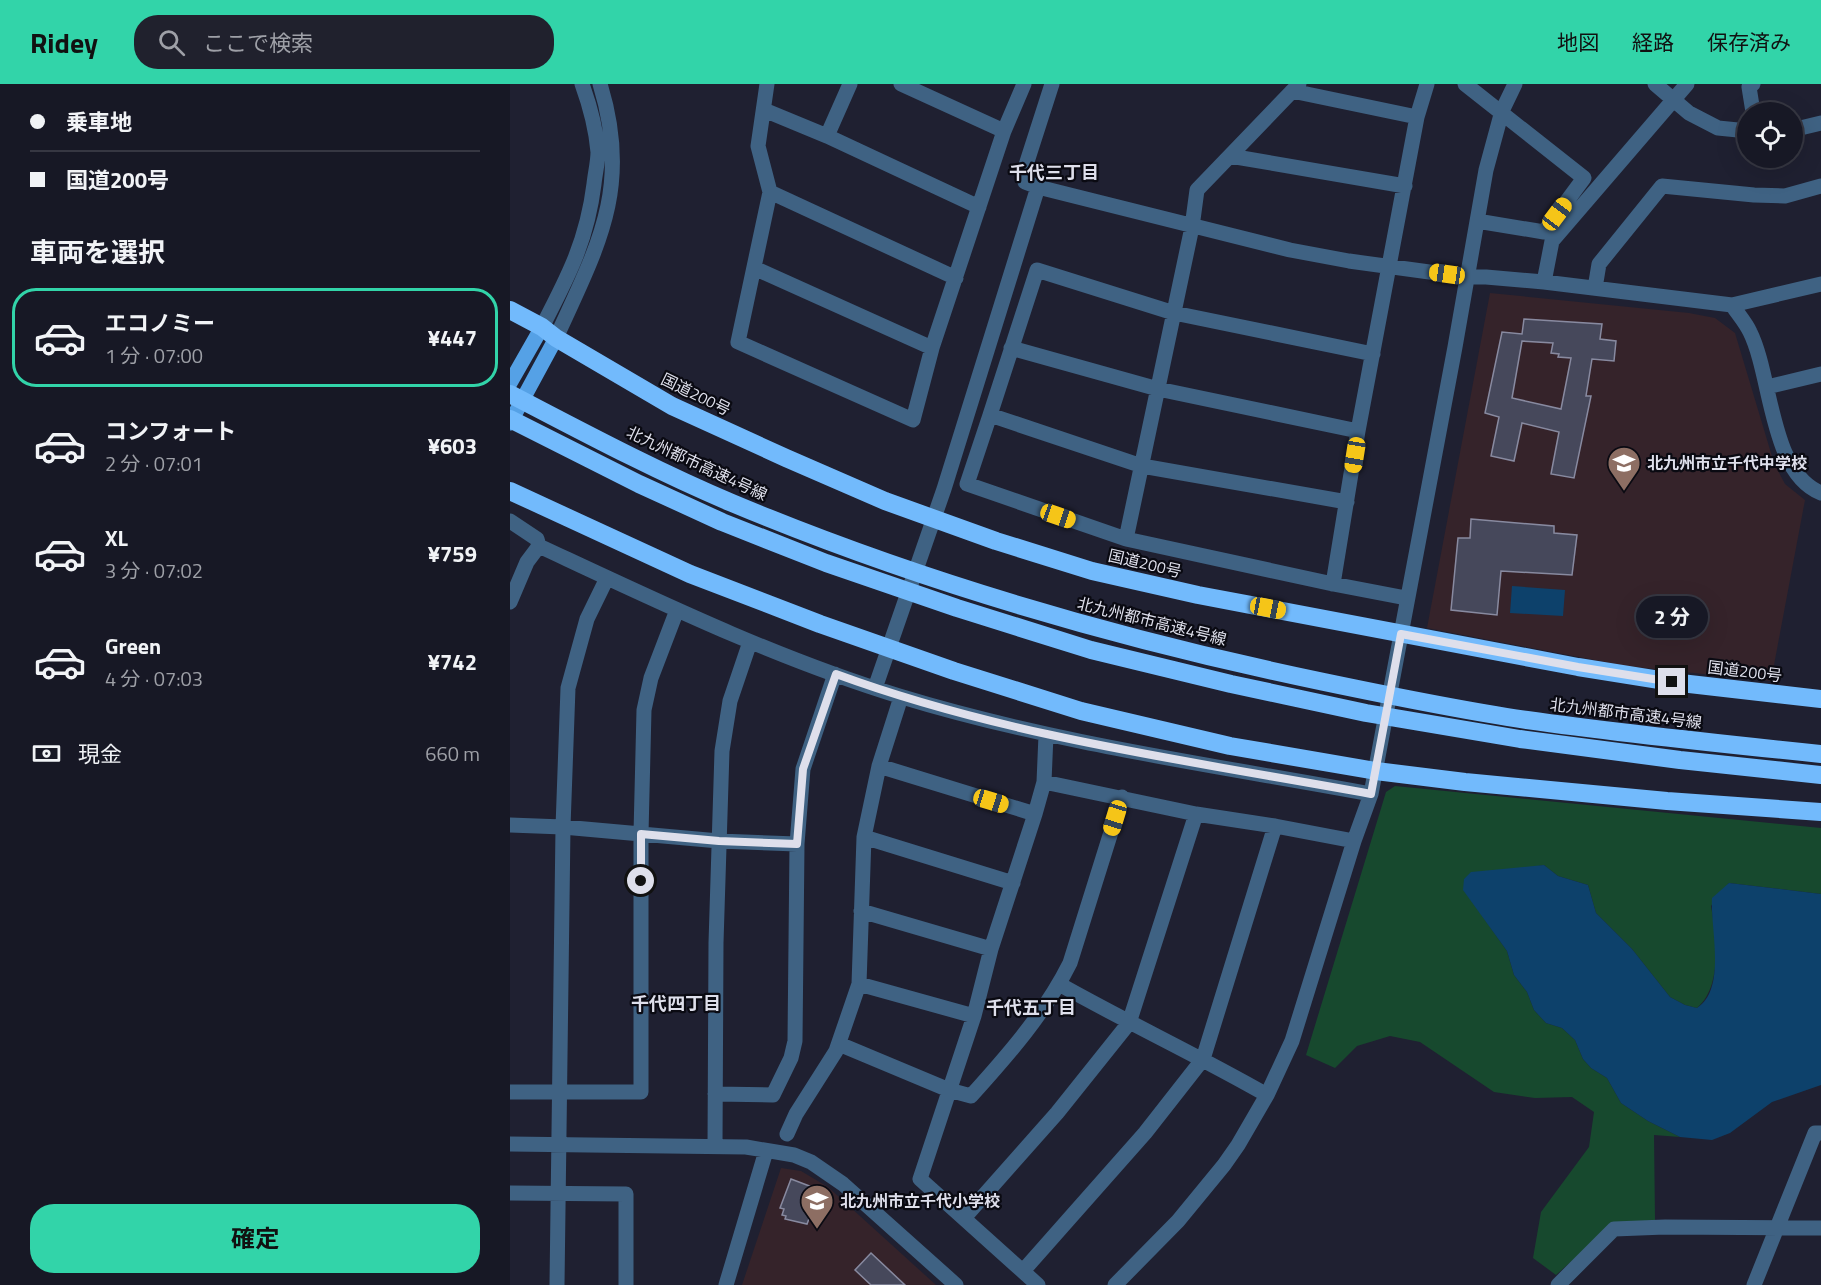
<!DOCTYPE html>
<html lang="ja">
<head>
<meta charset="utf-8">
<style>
  :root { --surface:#171825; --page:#20212d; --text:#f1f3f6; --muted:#9ea0a7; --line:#363742; --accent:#32d4a9 }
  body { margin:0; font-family:"Titillium Web","Noto Sans JP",sans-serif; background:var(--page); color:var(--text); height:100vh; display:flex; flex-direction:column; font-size:22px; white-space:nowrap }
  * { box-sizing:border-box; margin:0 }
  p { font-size:20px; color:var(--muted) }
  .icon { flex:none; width:33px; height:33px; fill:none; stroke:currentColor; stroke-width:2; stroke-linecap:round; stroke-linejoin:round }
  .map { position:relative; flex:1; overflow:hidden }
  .drawer { display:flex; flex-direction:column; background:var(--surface); width:510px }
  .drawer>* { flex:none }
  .top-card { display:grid; align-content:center; height:132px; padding:0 30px; background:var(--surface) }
  .controls { position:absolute; left:1227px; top:18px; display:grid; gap:12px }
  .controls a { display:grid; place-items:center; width:66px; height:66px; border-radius:50%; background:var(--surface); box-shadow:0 6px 24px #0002,0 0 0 2px var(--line); font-size:30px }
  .end { position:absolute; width:27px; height:27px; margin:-14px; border:8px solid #dedfeb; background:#111; box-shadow:0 0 0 3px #111 }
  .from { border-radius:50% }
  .bubble { position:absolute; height:42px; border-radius:21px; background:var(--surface); box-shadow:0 6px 24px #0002,0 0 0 2px var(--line); font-size:20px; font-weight:700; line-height:42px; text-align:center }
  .car { position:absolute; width:18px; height:36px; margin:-18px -9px; border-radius:8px; box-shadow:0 0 4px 2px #0007; background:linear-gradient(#f5c518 24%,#345 0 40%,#f5c518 0 76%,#345 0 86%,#f5c518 0) }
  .top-card b { display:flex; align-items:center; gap:21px; height:57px; font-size:22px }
  .top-card b+b { border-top:2px solid var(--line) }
  .top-card i { width:15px; height:15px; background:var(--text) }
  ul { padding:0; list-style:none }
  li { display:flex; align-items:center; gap:18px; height:99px; margin:0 12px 9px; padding:0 18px; border:3px solid transparent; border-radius:24px }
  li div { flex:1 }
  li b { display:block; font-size:22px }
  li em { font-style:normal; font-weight:700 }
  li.on { border-color:var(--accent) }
  li>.icon { width:54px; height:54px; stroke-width:1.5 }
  h2 { padding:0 30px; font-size:27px; line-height:72px }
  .pay { display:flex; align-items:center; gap:15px; height:66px; padding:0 30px; font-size:22px }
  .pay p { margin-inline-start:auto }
  .action { display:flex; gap:12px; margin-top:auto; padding:12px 30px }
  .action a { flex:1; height:69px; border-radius:24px; background:var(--accent); color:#111; font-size:24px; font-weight:700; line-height:69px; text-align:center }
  header { display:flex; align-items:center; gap:36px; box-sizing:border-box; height:84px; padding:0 30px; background:var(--accent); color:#111 }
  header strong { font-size:28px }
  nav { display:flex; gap:33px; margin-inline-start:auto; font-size:21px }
  .search { width:420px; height:54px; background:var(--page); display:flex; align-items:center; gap:15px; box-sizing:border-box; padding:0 21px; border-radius:24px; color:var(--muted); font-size:22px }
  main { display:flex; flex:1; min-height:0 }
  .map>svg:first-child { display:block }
</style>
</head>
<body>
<header>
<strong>Ridey</strong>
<div class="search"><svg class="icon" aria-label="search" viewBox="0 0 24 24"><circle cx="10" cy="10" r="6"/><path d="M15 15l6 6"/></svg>ここで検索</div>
<nav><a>地図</a><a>経路</a><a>保存済み</a></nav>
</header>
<main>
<section class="drawer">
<div class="top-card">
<b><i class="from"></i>乗車地</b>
<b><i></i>国道200号</b>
</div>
<h2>車両を選択</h2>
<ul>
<li class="on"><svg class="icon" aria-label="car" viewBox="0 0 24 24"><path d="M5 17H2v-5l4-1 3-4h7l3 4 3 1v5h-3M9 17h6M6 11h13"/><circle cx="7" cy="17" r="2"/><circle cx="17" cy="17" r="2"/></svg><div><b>エコノミー</b><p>1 分 · 07:00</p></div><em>¥447</em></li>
<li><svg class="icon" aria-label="car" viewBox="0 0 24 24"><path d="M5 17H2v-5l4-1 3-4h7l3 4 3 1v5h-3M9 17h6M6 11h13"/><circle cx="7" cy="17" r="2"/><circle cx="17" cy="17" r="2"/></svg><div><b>コンフォート</b><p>2 分 · 07:01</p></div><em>¥603</em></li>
<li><svg class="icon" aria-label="car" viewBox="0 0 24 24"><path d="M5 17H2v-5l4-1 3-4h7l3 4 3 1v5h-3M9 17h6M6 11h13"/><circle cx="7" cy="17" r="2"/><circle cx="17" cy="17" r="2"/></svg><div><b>XL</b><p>3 分 · 07:02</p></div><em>¥759</em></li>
<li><svg class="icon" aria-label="car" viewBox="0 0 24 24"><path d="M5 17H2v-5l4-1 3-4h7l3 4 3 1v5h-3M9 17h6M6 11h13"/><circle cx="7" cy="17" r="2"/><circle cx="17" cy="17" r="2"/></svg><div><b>Green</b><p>4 分 · 07:03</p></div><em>¥742</em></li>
</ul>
<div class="pay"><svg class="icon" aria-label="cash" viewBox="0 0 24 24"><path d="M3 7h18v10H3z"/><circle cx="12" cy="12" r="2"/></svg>現金<p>660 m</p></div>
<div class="action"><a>確定</a></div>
</section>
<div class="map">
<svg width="1311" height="1201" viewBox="0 0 1311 1201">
  <rect width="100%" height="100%" fill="#1f2031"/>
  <path fill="#35232a" d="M980,209l199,20 26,5 20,15 39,130 11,21 20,16 -34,181 -145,-15 -199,-38z
    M271,1084l20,3 27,16 108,98h-194z"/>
  <path fill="#17492e" d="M885,702l426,42v66l-92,-11 -18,23c5,30 12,80 -14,102l-12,-3 -15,-8 -38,-48 -36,-36 -8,-28 -30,-9 -14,-11 -80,14v11l43,61 7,24 13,17 7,18 12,13 16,5 13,12 8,19 8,9 16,10 14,25 27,18 32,16 -26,-2 1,85 -71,30 -28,25 -23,-17 8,-46 48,-65 5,-35 -22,-15 -37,1 -41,-6 -74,-50 -30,-6 -33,10 -22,22 -29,-13 80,-263z"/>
  <path fill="#0d416b" d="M1002,502l53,4 -2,26 -53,-3z
    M1034,781l14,11 30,9 8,28 36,36 38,48 15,8 12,3c30,-19 13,-80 15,-110l17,-15 92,11v191l-49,17 -42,31 -18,7 -32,-3 -32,-16 -27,-18 -14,-25 -16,-10 -8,-9 -8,-19 -13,-12 -16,-5 -12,-13 -7,-18 -13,-17 -7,-24 -44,-61 1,-11 7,-7z"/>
  <path fill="#46485b" stroke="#888aa0" stroke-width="1.5" fill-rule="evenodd" d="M1014,235l78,5 -2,15 16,2 -2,20 -22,-2 -6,37h5l-17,82 -23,-4 8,-42 -37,-9 -8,38 -23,-5 8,-39 -14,-4 17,-81 20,2zM1012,257l31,2 -2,10 8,1 -1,3 13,1 -10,51 -49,-11z
    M961,435l83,7v7l23,2 -5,40 -71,-4 -4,44 -46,-5 7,-72h12z
    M281,1095l29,11 -13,34 -22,-5 1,-3 -4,-1 2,-6 -4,-1z
    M361,1169l34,32h-34l-16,-15z"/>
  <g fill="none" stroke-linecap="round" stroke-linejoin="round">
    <path stroke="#3f6283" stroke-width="15" d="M257,0l-9,62 12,46 -32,150 175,78 19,-72 72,-217 20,-47
      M391,0l103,47
      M542,0l-27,84v14l13,5 252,63 59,11 117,16h20l58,5 188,23c6,9 14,18 18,27 22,44 20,141 71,161
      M789,0l-102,106 -5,37 -66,312 207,45 73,14
      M955,0l119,94 -40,54 -67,-11
      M1145,0l34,29 29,15 30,3
      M1243,0l-4,3 4,25
      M782,7l125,26
      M254,26l63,26 23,-52
      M1282,46l29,-7
      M317,52l152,71
      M720,72l175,30
      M260,108l186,86
      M244,184l178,80
      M1034,198l8,-41 135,-157
      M1085,204l4,-24 63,-78 92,9 31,1 36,-10
      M1222,221l89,-21
      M32,243c26,-50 45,-86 52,-143 1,-10 4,-22 4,-32 -2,-23 -8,-46 -16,-68
      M46,254c42,-92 76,-151 44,-254
      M501,264l147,41 200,42
      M1257,303l54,-13
      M480,331l-23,69 159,55
      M837,418l-205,-36 -152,-51 47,-145 137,43 199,41
      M0,437l27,18 2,7c118,55 236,112 360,150 154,47 314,69 472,98
      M823,500l25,-153 59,-314 10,-33
      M0,518l17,-40 12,-16
      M365,604l69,-199 94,-302
      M369,682l156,48
      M534,698l152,32 79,12 79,15
      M0,741l53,2 156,14 78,3
      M354,753l149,46
      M351,827l130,38
      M349,900l115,32
      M549,900c69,39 140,72 208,111
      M329,960l110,46 22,6c37,-41 74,-83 99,-133l52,-166
      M0,1008h131v-258l3,-124 7,-32 26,-68
      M205,1010l58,1 18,-37 4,-17 2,-197 6,-75 32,-95
      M277,1050l9,-20 40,-63 23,-67 5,-147 15,-71 22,-69
      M0,1060l236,3 48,8 17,7 32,22 113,101
      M205,1063l1,-204 6,-192 8,-50 20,-59
      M0,1109l116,1v91
      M454,1134l93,-105 72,-90 67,-209
      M513,1187l122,-138 58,-74 72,-233
      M47,1201l6,-458 5,-139 19,-69 20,-41
      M216,1201l40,-134
      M528,1201l-118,-106 54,-163 17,-67 44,-135 9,-32 2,-47
      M605,1201l63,-64 46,-56 14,-20 29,-50 25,-54 62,-200 17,-47 84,-447 31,-177 16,-59 13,-27
      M1048,1201l56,-56 51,-2 156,1
      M1244,1201l61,-152h6"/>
    <path stroke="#55a1e6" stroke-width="15" d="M0,299l32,-56
      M0,339l46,-85"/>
    <path stroke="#72bafc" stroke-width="18" d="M0,226l32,17 14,11 116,68 114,52 99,43 111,40 96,30 106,24 380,72 94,15 149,17
      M0,310c73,38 146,77 222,109 191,80 390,137 592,179 67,14 135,28 203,38 98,14 196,24 294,34
      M0,335l129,65 83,38 104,41 131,45 134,42 140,34 135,29 154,26 160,21 141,15
      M0,407l180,83 130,50 134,47 127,40 149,35 146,25 89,11 202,19 154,11"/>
  </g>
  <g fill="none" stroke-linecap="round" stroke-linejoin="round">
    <path stroke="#dedfeb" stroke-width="8" d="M131,797v-47l78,7 78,3 6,-75 33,-95c171,63 355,87 535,120l30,-160 177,33 94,15"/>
  </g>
  <defs>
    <g id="school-pin" transform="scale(1.725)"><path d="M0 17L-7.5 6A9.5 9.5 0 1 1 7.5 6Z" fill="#8d6e63" stroke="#0a0a12"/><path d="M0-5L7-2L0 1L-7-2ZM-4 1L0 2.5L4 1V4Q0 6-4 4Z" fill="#fff"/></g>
  </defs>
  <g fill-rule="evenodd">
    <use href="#school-pin" x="1114" y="379"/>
    <use href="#school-pin" x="307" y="1117"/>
  </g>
  <g text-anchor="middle" stroke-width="4.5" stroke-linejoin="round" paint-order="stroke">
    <g font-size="16" fill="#dedfeb" stroke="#0a0a12">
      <text transform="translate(186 310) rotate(26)" y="6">国道200号</text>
      <text transform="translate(187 379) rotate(25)" y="6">北九州都市高速4号線</text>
      <text transform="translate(635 479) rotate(13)" y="6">国道200号</text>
      <text transform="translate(642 537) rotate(14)" y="6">北九州都市高速4号線</text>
      <text transform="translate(1235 587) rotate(7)" y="6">国道200号</text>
      <text transform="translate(1116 629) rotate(7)" y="6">北九州都市高速4号線</text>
    </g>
    <g font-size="16" font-weight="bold" fill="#dedfeb" stroke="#0a0a12" text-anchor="start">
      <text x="1137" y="385">北九州市立千代中学校</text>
      <text x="330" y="1123">北九州市立千代小学校</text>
    </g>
    <g font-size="18" font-weight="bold" fill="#dedfeb" stroke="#0a0a12">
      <text x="544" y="95">千代三丁目</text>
      <text x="166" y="926">千代四丁目</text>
      <text x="521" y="930">千代五丁目</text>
    </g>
  </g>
</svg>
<div class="controls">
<a><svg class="icon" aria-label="locate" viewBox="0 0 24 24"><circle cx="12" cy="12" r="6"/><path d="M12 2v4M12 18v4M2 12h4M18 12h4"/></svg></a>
</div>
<i class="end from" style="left:131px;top:797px"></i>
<i class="end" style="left:1162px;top:598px"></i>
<div class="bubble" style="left:1126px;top:512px;width:72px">2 分</div>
<i class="car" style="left:1047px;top:130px;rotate:37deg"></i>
<i class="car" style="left:937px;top:190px;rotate:278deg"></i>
<i class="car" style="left:845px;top:371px;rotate:189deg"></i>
<i class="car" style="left:548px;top:432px;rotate:109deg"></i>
<i class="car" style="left:758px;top:524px;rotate:101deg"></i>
<i class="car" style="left:481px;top:717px;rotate:107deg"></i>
<i class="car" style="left:605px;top:734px;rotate:197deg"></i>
</div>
</main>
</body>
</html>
